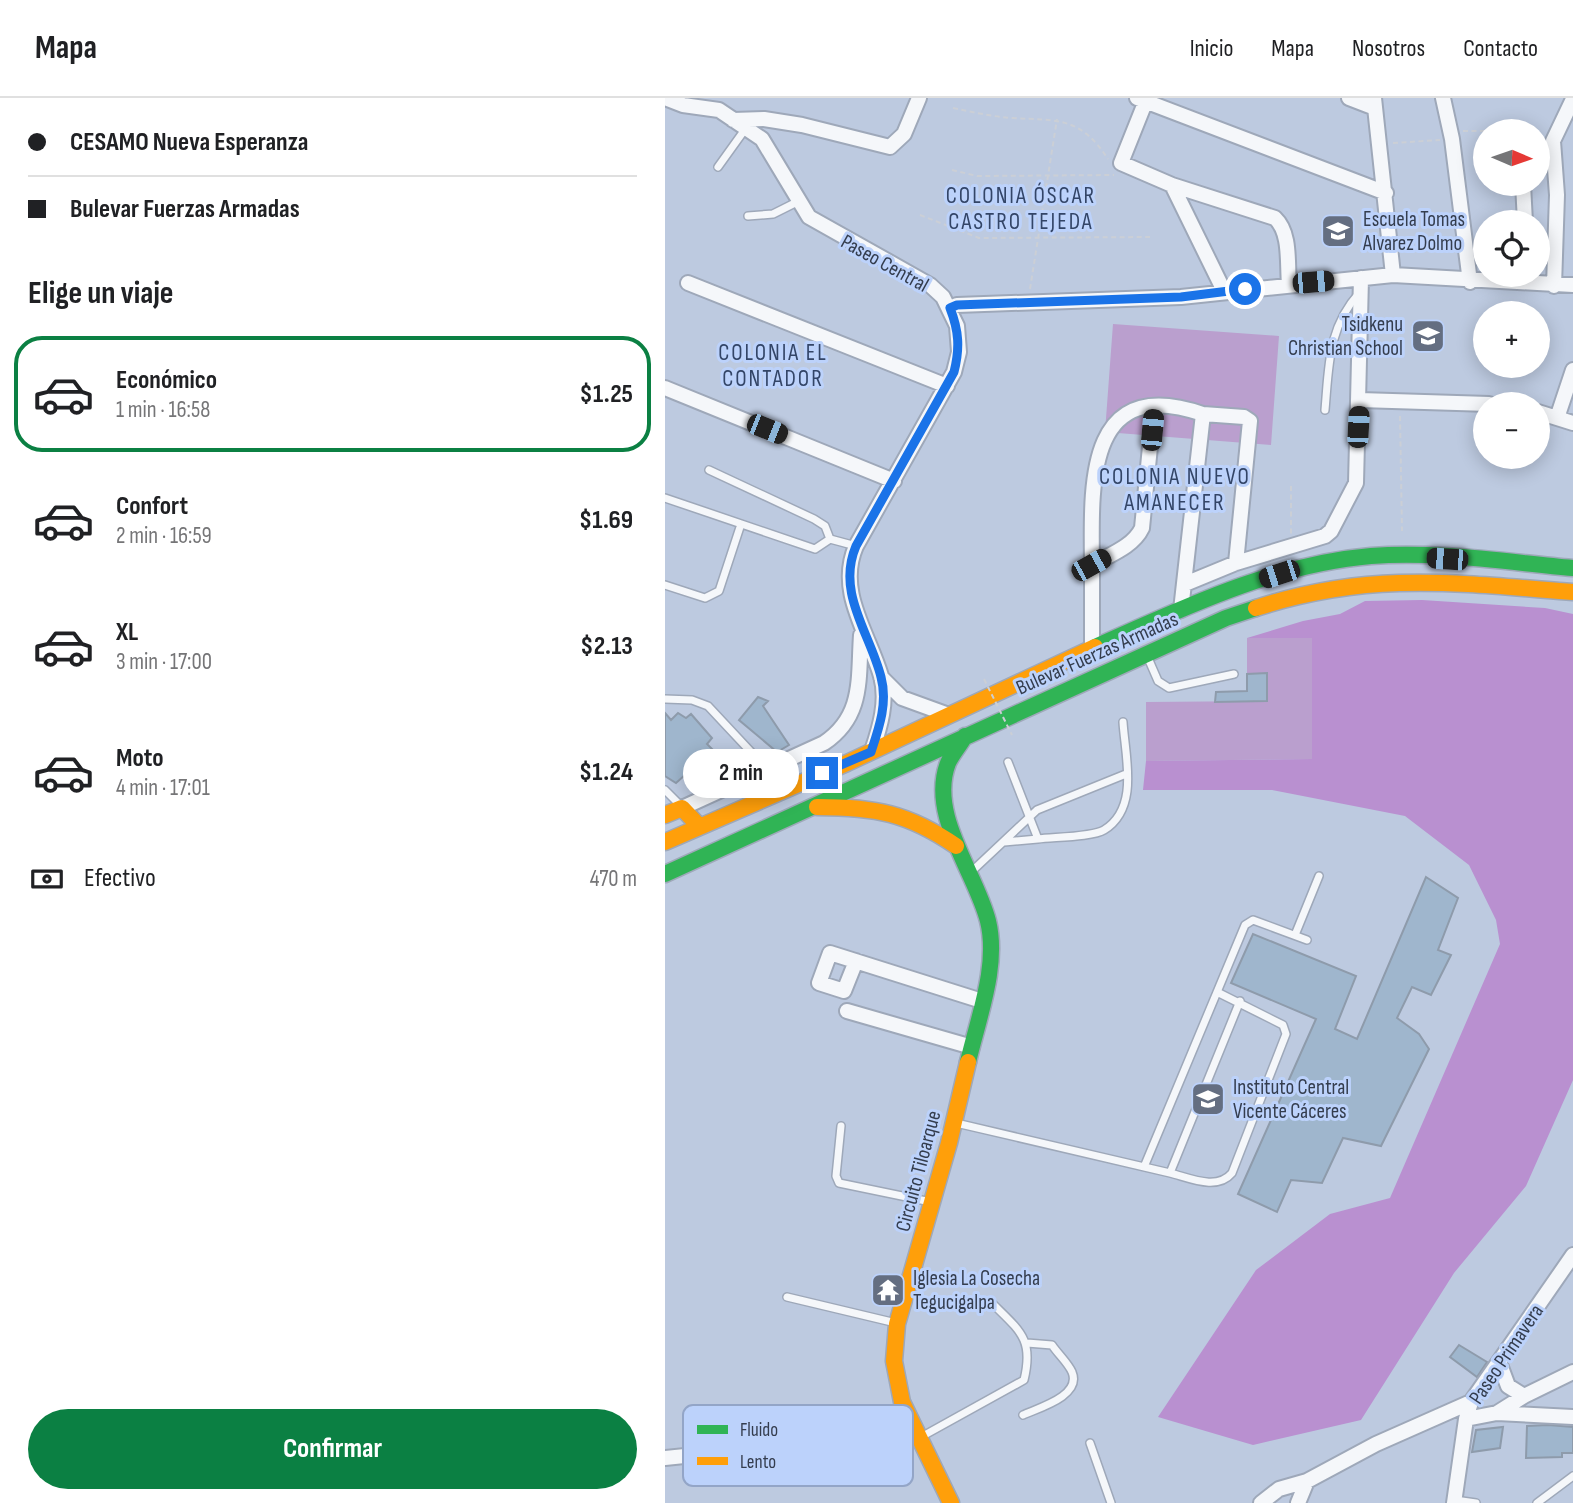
<!DOCTYPE html>
<html lang="es">
<head>
<meta charset="utf-8">
<style>
  :root { --surface:#fff; --page:#f2f2f2; --text:#202124; --muted:#757577; --line:#e0e0e0; --accent:#0b8043 }
  body { margin:0; font-family:"Sofia Sans Condensed",sans-serif; background:var(--page); color:var(--text); height:100vh; display:flex; flex-direction:column; font-size:26px; white-space:nowrap }
  * { box-sizing:border-box; margin:0 }
  p { font-size:23px; color:var(--muted) }
  .icon { flex:none; width:38px; height:38px; fill:none; stroke:currentColor; stroke-width:2; stroke-linecap:round; stroke-linejoin:round }
  .map { position:relative; flex:1; overflow:hidden }
  .panel { display:flex; flex-direction:column; background:var(--surface); width:665px }
  .panel>* { flex:none }
  .banner { display:grid; align-content:center; height:154px; padding:0 28px; background:var(--surface) }
  .needle { width:46px; rotate:92deg }
  .fabs { position:absolute; left:808px; top:21px; display:grid; gap:14px }
  .fabs a { display:grid; place-items:center; width:77px; height:77px; border-radius:50%; background:var(--surface); box-shadow:0 4px 18px #0003; font-size:35px }
  .end { position:absolute; width:32px; height:32px; margin:-16px; border:9px solid #1a73e8; background:#fff; box-shadow:0 0 0 4px #fff }
  .from { border-radius:50% }
  .bubble { position:absolute; height:49px; border-radius:24px; background:var(--surface); box-shadow:0 4px 18px #0003; font-size:23px; font-weight:700; line-height:49px; text-align:center }
  .car { position:absolute; width:21px; height:42px; margin:-21px -10px; border-radius:9px; box-shadow:0 0 5px 2px #0007; background:linear-gradient(#222 24%,#8ab4d8 0 40%,#222 0 76%,#8ab4d8 0 86%,#222 0) }
  .banner b { display:flex; align-items:center; gap:24px; height:66px; font-size:26px }
  .banner b+b { border-top:2px solid var(--line) }
  .banner i { width:18px; height:18px; background:var(--text) }
  ul { padding:0; list-style:none }
  li { display:flex; align-items:center; gap:21px; height:116px; margin:0 14px 10px; padding:0 14px; border:4px solid transparent; border-radius:28px }
  li div { flex:1 }
  li b { display:block; font-size:26px }
  li em { font-style:normal; font-weight:700 }
  li.current { border-color:var(--accent) }
  li>.icon { width:63px; height:63px; stroke-width:1.5 }
  h2 { padding:0 28px; font-size:32px; line-height:84px }
  .pay { display:flex; align-items:center; gap:18px; height:77px; padding:0 28px; font-size:26px }
  .pay p { margin-inline-start:auto }
  .button { display:flex; gap:14px; margin-top:auto; padding:14px 28px }
  .button a { flex:1; height:80px; border-radius:42px; background:var(--accent); color:#fff; font-size:28px; font-weight:700; line-height:80px; text-align:center }
  header { display:flex; align-items:center; gap:42px; box-sizing:border-box; height:98px; padding:0 35px; background:var(--surface); border-bottom:2px solid var(--line) }
  header strong { font-size:33px }
  nav { display:flex; gap:38px; margin-inline-start:auto; font-size:24px }
  main { display:flex; flex:1; min-height:0 }
  .map>svg:first-child { display:block }
</style>
</head>
<body>
<header>
<strong>Mapa</strong>
<nav><a>Inicio</a><a>Mapa</a><a>Nosotros</a><a>Contacto</a></nav>
</header>
<main>
<section class="panel">
<div class="banner">
<b><i class="from"></i>CESAMO Nueva Esperanza</b>
<b><i></i>Bulevar Fuerzas Armadas</b>
</div>
<h2>Elige un viaje</h2>
<ul>
<li class="current"><svg class="icon" aria-label="car" viewBox="0 0 24 24"><path d="M5 17H2v-5l4-1 3-4h7l3 4 3 1v5h-3M9 17h6M6 11h13"/><circle cx="7" cy="17" r="2"/><circle cx="17" cy="17" r="2"/></svg><div><b>Económico</b><p>1 min · 16:58</p></div><em>$1.25</em></li>
<li><svg class="icon" aria-label="car" viewBox="0 0 24 24"><path d="M5 17H2v-5l4-1 3-4h7l3 4 3 1v5h-3M9 17h6M6 11h13"/><circle cx="7" cy="17" r="2"/><circle cx="17" cy="17" r="2"/></svg><div><b>Confort</b><p>2 min · 16:59</p></div><em>$1.69</em></li>
<li><svg class="icon" aria-label="car" viewBox="0 0 24 24"><path d="M5 17H2v-5l4-1 3-4h7l3 4 3 1v5h-3M9 17h6M6 11h13"/><circle cx="7" cy="17" r="2"/><circle cx="17" cy="17" r="2"/></svg><div><b>XL</b><p>3 min · 17:00</p></div><em>$2.13</em></li>
<li><svg class="icon" aria-label="car" viewBox="0 0 24 24"><path d="M5 17H2v-5l4-1 3-4h7l3 4 3 1v5h-3M9 17h6M6 11h13"/><circle cx="7" cy="17" r="2"/><circle cx="17" cy="17" r="2"/></svg><div><b>Moto</b><p>4 min · 17:01</p></div><em>$1.24</em></li>
</ul>
<div class="pay"><svg class="icon" aria-label="cash" viewBox="0 0 24 24"><path d="M3 7h18v10H3z"/><circle cx="12" cy="12" r="2"/></svg>Efectivo<p>470 m</p></div>
<div class="button"><a>Confirmar</a></div>
</section>
<div class="map">
<svg width="908" height="1405" viewBox="0 0 908 1405">
  <rect width="100%" height="100%" fill="#bdcae0"/>
  <path fill="#ba9fce" d="M448,226l166,12 -8,109 -166,-13z
    M647,539v122l-166,2v-59l120,-1v-28l-19,1v-36z"/>
  <path fill="#b990d0" d="M757,502l123,8 28,6v466l-47,106 -72,87 -93,147 -108,25 -95,-28 98,-147 74,-56 60,-16 110,-254 -4,-24 -27,-55 -64,-49 -133,-26h-129l3,-29 166,-2v-121h-65l56,-17 37,-7 25,-13z"/>
  <path fill="#9fb6cd" stroke="#8e9bab" stroke-width="2" d="M602,575v28l-52,1 1,-10 31,-1v-17z
    M93,599l10,4 -5,5 26,39 -12,7 -38,-32z
    M0,615l6,7 7,-7 8,5 5,-4 21,24 -5,6 6,6 -37,33 -11,-7z
    M761,779l32,21 -20,52 13,5 -20,40 -19,-8 -15,31 22,16 10,15 -48,97 -38,-8 -21,45 -31,-3 -14,32 -39,-18 78,-175 -85,-36 22,-49 103,42 -21,53 22,10z
    M794,1247l28,17 -10,15 -27,-20z
    M883,1327l25,2v26h-11v4l-36,1 1,-32z
    M838,1329l-3,21 -28,4 4,-22z"/>
  <g fill="none" stroke-linecap="round" stroke-linejoin="round">
    <g stroke="#9ea8b9" stroke-width="10">
      <path id="lane" d="M53,69l28,-39
        M83,118l25,-2 26,-13
        M660,312c4,-46 3,-83 35,-118
        M44,372l105,49 11,7 5,13 26,7
        M0,400l150,51 15,-10
        M0,487l40,13 14,-7 22,-67
        M483,560l10,23 11,7 65,-14
        M0,601l27,1 16,6 58,62
        M343,664l30,77c15,-2 55,-2 66,-9 36,-22 21,-74 19,-108
        M0,692l17,17
        M339,744l34,-3
        M305,775l67,-63 89,-36
        M630,837l24,-59
        M552,894l66,33 3,9 -54,139c-15,18 -42,5 -62,0l70,-172
        M291,1025l214,50
        M176,1028l-5,50 3,7 92,19
        M479,1069l101,-242 8,-5 54,20
        M122,1199l109,26
        M358,1317c15,-7 59,-19 49,-43 -4,-9 -14,-18 -20,-27l-25,-2
        M256,1339l103,-57c10,-41 -4,-49 -32,-77
        M425,1345l21,60
        M790,1402l21,3
        M872,1405l36,-27"/>
    </g>
    <g stroke="#9ea8b9" stroke-width="18">
      <path id="street" d="M0,0l18,7 36,5 43,29 47,78 121,68 13,12 14,29 2,26 -5,20 -98,174c-20,46 13,88 25,130 7,25 -1,51 -9,75
        M472,0l249,95
        M482,0l-26,65 51,22 103,33c16,15 12,45 14,66
        M684,0l26,10
        M709,0l19,177
        M778,0l9,41 18,143
        M68,22l31,-1 38,6 88,22 14,-13 15,-36
        M858,86l2,38
        M507,87l52,106
        M23,185l259,103
        M889,188l3,-91 -4,-54 20,-42
        M285,210l7,-3 224,-8 212,-22 180,10
        M0,290l229,93
        M695,302l129,4
        M873,314l35,11
        M538,316l41,3 6,4 -14,142
        M892,320l16,-48
        M427,467c-1,-82 -6,-191 111,-151l-22,196
        M520,486l51,-21 89,-27 6,-5 25,-48 5,-205
        M427,551v-84c17,-10 41,-18 50,-37l12,-122
        M216,579l21,21 44,16
        M17,710l142,-65c40,-27 34,-64 37,-108
        M191,863l-12,30 -25,-8 11,-30 152,48
        M182,913l125,36
        M834,1264l9,24 16,10
        M832,1315l27,-17 49,-24
        M801,1321l31,-6 76,4
        M0,1360l106,-11 150,-10
        M596,1405l18,-14 28,-8
        M633,1405l9,-22 69,-37 95,-42
        M789,1405l12,-84 5,-17 102,-147"/>
    </g>
    <g stroke="#9ea8b9" stroke-width="19">
      <path id="fast" d="M430,549c88,-39 179,-83 276,-91 67,-5 135,6 202,12
        M300,638c-5,9 -13,18 -17,27 -20,52 28,110 40,158 11,45 -10,97 -20,141
        M0,776l561,-256 30,-10"/>
    </g>
    <g stroke="#9ea8b9" stroke-width="19">
      <path id="slow" d="M591,510c113,-37 201,-25 317,-16
        M152,709c58,0 91,6 139,39
        M0,717l17,-7 17,18
        M0,744l182,-79 248,-116
        M286,1405l-49,-101 -8,-41 3,-37 52,-181 19,-81"/>
    </g>
    <path stroke="#cbcfd6" stroke-width="2" stroke-dasharray="5 3.5" stroke-linecap="butt" d="M288,10c20,4 40,9 60,10 45,3 67,-2 95,41
      M798,33h52
      M728,45l47,-3
      M287,72l25,6 137,-1
      M255,117l59,23 171,-1
      M365,191l27,-170
      M735,318l2,115
      M626,388v48"/>
    <use href="#lane" stroke="#f5f7fa" stroke-width="7"/>
    <use href="#street" stroke="#f5f7fa" stroke-width="14"/>
    <use href="#fast" stroke="#30b455" stroke-width="16"/>
    <use href="#slow" stroke="#ff9f0a" stroke-width="16"/>
    <path stroke="#cbcfd6" stroke-width="2" stroke-dasharray="5 3.5" stroke-linecap="butt" d="M319,581l28,56"/>
  </g>
  <g fill="none" stroke-linecap="round" stroke-linejoin="round">
    <path stroke="#1a73e8" stroke-width="9" d="M157,675l49,-21c8,-24 17,-49 10,-75 -11,-44 -45,-84 -25,-131l98,-174c6,-24 5,-41 -4,-64l7,-3 224,-8 64,-8"/>
  </g>
  <defs>
    <g id="school-square" transform="scale(1.75)"><rect x="-9" y="-9" width="18" height="18" rx="4" fill="#646e81" stroke="#bcd2fb"/><path d="M0-5L7-2L0 1L-7-2ZM-4 1L0 2.5L4 1V4Q0 6-4 4Z" fill="#fff"/></g>
    <g id="temple-square" transform="scale(1.75)"><rect x="-9" y="-9" width="18" height="18" rx="4" fill="#646e81" stroke="#bcd2fb"/><path d="M0-6L5-2H3V0L6.5 2.5H4V6H1.5V3h-3V6H-4V2.5H-6.5L-3 0V-2H-5Z" fill="#fff"/></g>
  </defs>
  <g fill-rule="evenodd">
    <use href="#school-square" x="673" y="133"/>
    <use href="#school-square" x="763" y="238"/>
    <use href="#school-square" x="543" y="1001"/>
    <use href="#temple-square" x="223" y="1192"/>
  </g>
  <g text-anchor="middle" stroke-width="6" stroke-linejoin="round" paint-order="stroke">
    <g font-size="21" fill="#343d4e" stroke="#bcd2fb" text-anchor="start">
      <text x="698" y="128">Escuela Tomas<tspan x="698" dy="24">Alvarez Dolmo</tspan></text>
      <text x="738" y="233" text-anchor="end">Tsidkenu<tspan x="738" dy="24">Christian School</tspan></text>
      <text x="568" y="996">Instituto Central<tspan x="568" dy="24">Vicente Cáceres</tspan></text>
      <text x="248" y="1187">Iglesia La Cosecha<tspan x="248" dy="24">Tegucigalpa</tspan></text>
    </g>
    <g font-size="21" fill="#343d4e" stroke="#bcd2fb">
      <text transform="translate(220 165) rotate(29)" y="7">Paseo Central</text>
      <text transform="translate(432 555) rotate(-24)" y="7">Bulevar Fuerzas Armadas</text>
      <text transform="translate(253 1073) rotate(-75)" y="7">Circuito Tiloarque</text>
      <text transform="translate(841 1256) rotate(-56)" y="7">Paseo Primavera</text>
    </g>
    <g font-size="23" letter-spacing="2" fill="#334567" stroke="#bcd2fb">
      <text x="356" y="105">COLONIA ÓSCAR<tspan x="356" dy="26">CASTRO TEJEDA</tspan></text>
      <text x="108" y="262">COLONIA EL<tspan x="108" dy="26">CONTADOR</tspan></text>
      <text x="510" y="386">COLONIA NUEVO<tspan x="510" dy="26">AMANECER</tspan></text>
    </g>
  </g>
  <rect x="18" y="1307" width="230" height="81" rx="10" fill="#bcd2fb" stroke="#93a5c7" stroke-width="2"/>
  <rect x="32" y="1327" width="31" height="9" fill="#30b455"/>
  <rect x="32" y="1359" width="31" height="8" fill="#ff9f0a"/>
  <g font-size="19" fill="#343d4e">
    <text x="75" y="1338">Fluido</text>
    <text x="75" y="1370">Lento</text>
  </g>
</svg>
<div class="fabs">
<a><svg class="needle" viewBox="-14 -14 28 28"><path d="M0-13l5 13h-10z" fill="#e53935"/><path d="M0 13l5-13h-10z" fill="#757577"/></svg></a>
<a><svg class="icon" aria-label="locate" viewBox="0 0 24 24"><circle cx="12" cy="12" r="6"/><path d="M12 2v4M12 18v4M2 12h4M18 12h4"/></svg></a>
<a>+</a>
<a>−</a>
</div>
<i class="end from" style="left:580px;top:191px"></i>
<i class="end" style="left:157px;top:675px"></i>
<div class="bubble" style="left:18px;top:651px;width:116px">2 min</div>
<i class="car" style="left:648px;top:184px;rotate:85deg"></i>
<i class="car" style="left:693px;top:329px;rotate:3deg"></i>
<i class="car" style="left:102px;top:331px;rotate:112deg"></i>
<i class="car" style="left:487px;top:332px;rotate:5deg"></i>
<i class="car" style="left:782px;top:461px;rotate:274deg"></i>
<i class="car" style="left:426px;top:467px;rotate:61deg"></i>
<i class="car" style="left:614px;top:476px;rotate:252deg"></i>
</div>
</main>
</body>
</html>
